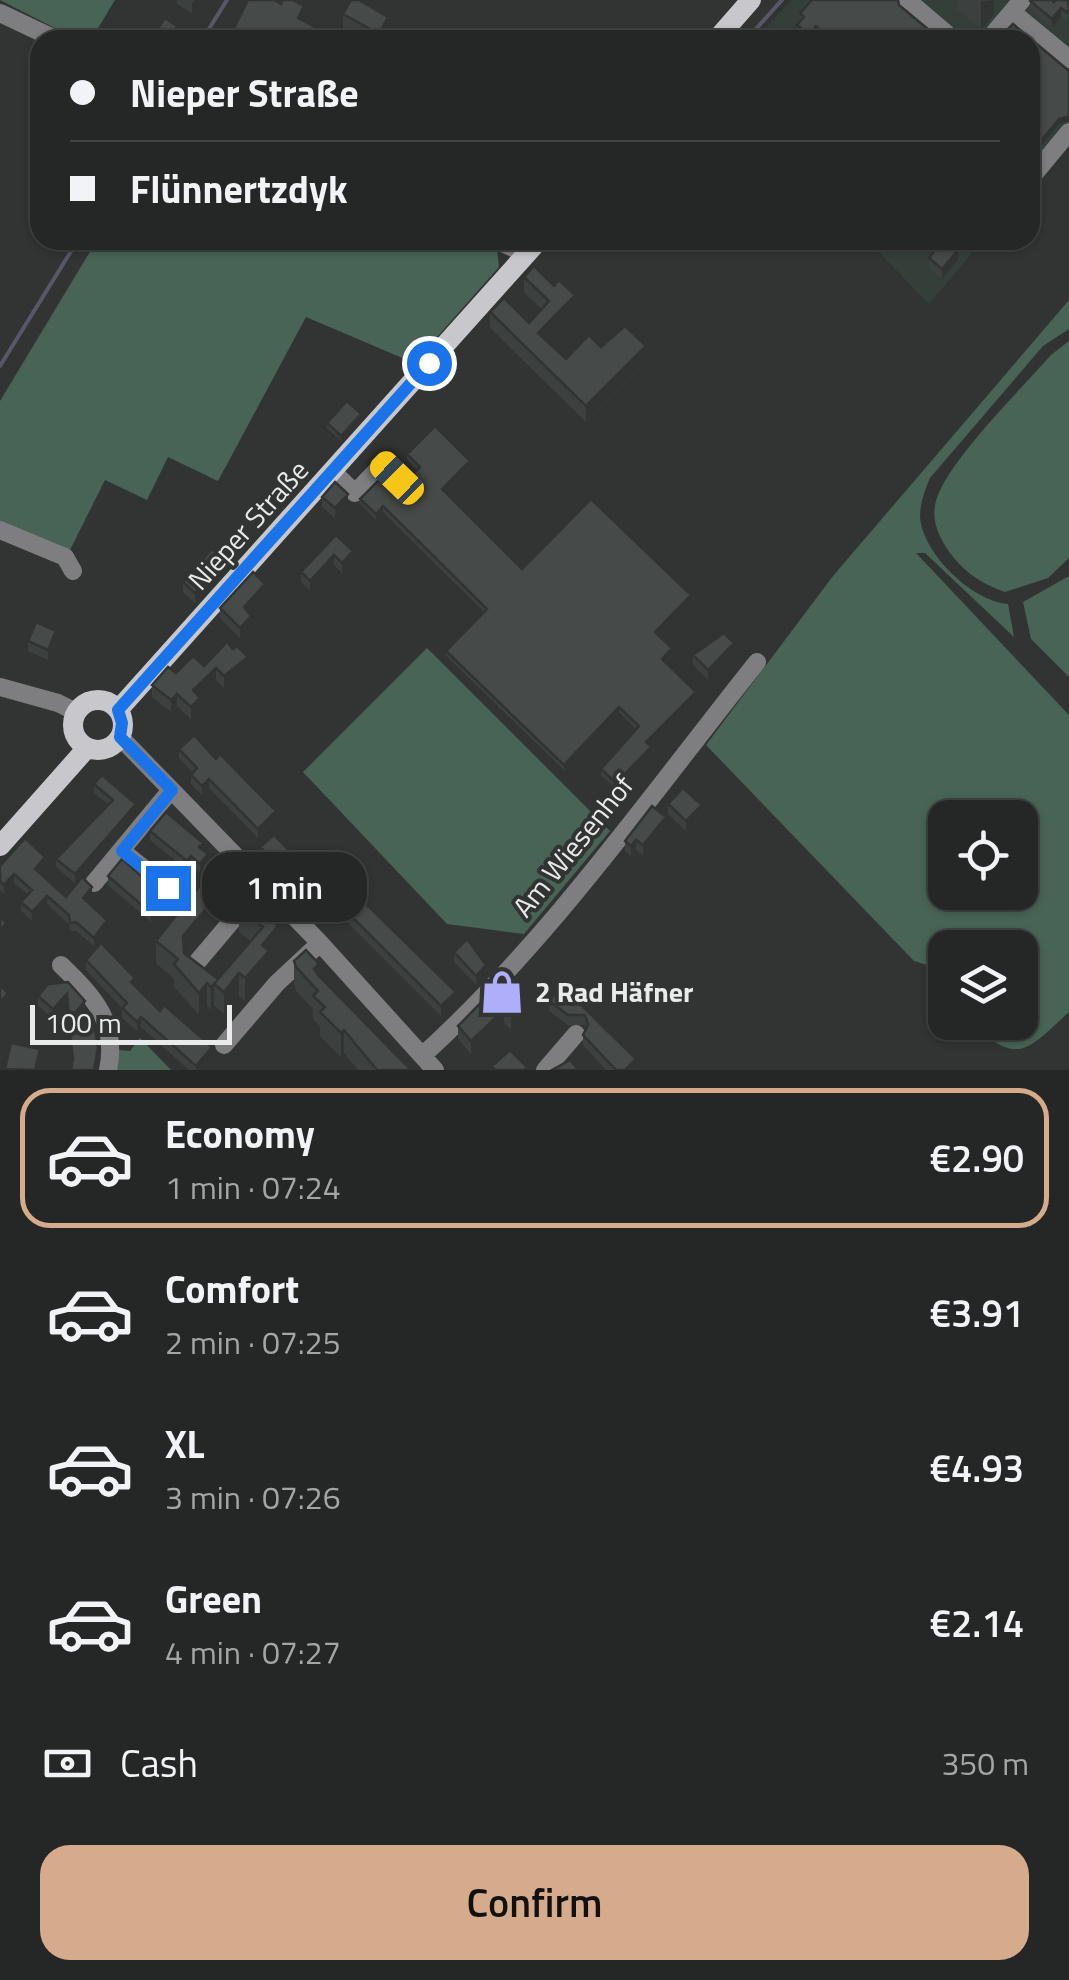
<!DOCTYPE html>
<html lang="en">
<head>
<meta charset="utf-8">
<style>
  :root { --surface:#252726; --page:#313332; --text:#f1f3f6; --muted:#a3a5a7; --line:#424443; --accent:#d6ab8b }
  body { margin:0; font-family:"Titillium Web",sans-serif; background:var(--page); color:var(--text); height:100vh; display:flex; flex-direction:column; font-size:38px; white-space:nowrap }
  * { box-sizing:border-box; margin:0 }
  p { font-size:32px; color:var(--muted) }
  .icon { flex:none; width:55px; height:55px; fill:none; stroke:currentColor; stroke-width:2; stroke-linecap:round; stroke-linejoin:round }
  .map { position:relative; height:1070px; overflow:hidden }
  .panel { display:flex; flex-direction:column; background:var(--surface); flex:1 }
  .panel>* { flex:none }
  .guide { position:absolute; left:30px; top:30px; width:1010px; height:220px; border-radius:30px; box-shadow:0 2px 8px #0004,0 0 0 2px var(--line); display:grid; align-content:center; height:220px; padding:0 40px; background:var(--surface) }
  .buttons { position:absolute; left:928px; top:800px; display:grid; gap:20px }
  .buttons a { display:grid; place-items:center; width:110px; height:110px; border-radius:20px; background:var(--surface); box-shadow:0 2px 8px #0004,0 0 0 2px var(--line); font-size:50px }
  .scale { position:absolute; left:30px; bottom:25px; width:202px; box-sizing:border-box; padding-left:10px; border:5px solid #e9ebea; border-top:0; font-size:28px; line-height:35px; white-space:nowrap; color:#e9ebea; -webkit-text-stroke:8px #313432; paint-order:stroke }
  .end { position:absolute; width:45px; height:45px; margin:-22px; border:12px solid #1a73e8; background:#fff; box-shadow:0 0 0 5px #fff }
  .from { border-radius:50% }
  .bubble { position:absolute; height:70px; border-radius:30px; background:var(--surface); box-shadow:0 2px 8px #0004,0 0 0 2px var(--line); font-size:32px; font-weight:600; line-height:70px; text-align:center }
  .car { position:absolute; width:30px; height:60px; margin:-30px -15px; border-radius:12px; box-shadow:0 0 8px 2px #0007; background:linear-gradient(#f5c518 24%,#345 0 40%,#f5c518 0 76%,#345 0 86%,#f5c518 0) }
  .guide b { display:flex; align-items:center; gap:35px; height:95px; font-size:38px }
  .guide b+b { border-top:2px solid var(--line) }
  .guide i { width:25px; height:25px; background:var(--text) }
  ul { padding:18px 0 0; list-style:none }
  li { display:flex; align-items:center; gap:30px; height:140px; margin:0 20px 15px; padding:0 20px; border:5px solid transparent; border-radius:30px }
  li div { flex:1 }
  li b { display:block; font-size:38px }
  li em { font-style:normal; font-weight:600 }
  li.selected { border-color:var(--accent) }
  li>.icon { width:90px; height:90px; stroke-width:1.5 }
  .pay { display:flex; align-items:center; gap:25px; height:110px; padding:0 40px; font-size:38px }
  .pay p { margin-inline-start:auto }
  .action { display:flex; gap:20px; margin-top:auto; padding:20px 40px }
  .action a { flex:1; height:115px; border-radius:30px; background:var(--accent); color:#111; font-size:40px; font-weight:600; line-height:115px; text-align:center }
  .map>svg:first-child { display:block }
</style>
</head>
<body>
<div class="map">
<svg width="1069" height="1070" viewBox="0 0 1069 1070">
  <rect width="100%" height="100%" fill="#313432"/>
  <path fill="#353f39" d="M791,0h278v138l-39,46v-144h-275z
    M867,240h116l-54,64z"/>
  <path fill="#476456" fill-rule="evenodd" d="M0,0h115l-24,40h-13z
    M97,240h383l17,8 2,19 -85,96 -108,-46 -88,164 -50,-24 -21,43 -42,-20 -37,74 -68,-30v-123z
    M1069,300v29l-26,17 -113,132c-5,12 -10,25 -10,39 3,37 52,84 88,87l6,33 -89,-84h-9l153,162v297c-41,38 -52,55 -96,11l47,-1v-74h-75v35l-15,-17 -16,-5 -208,-216 127,-169zM945,818h75v74h-75z
    M1069,341v217l-21,20 -43,14c-20,-7 -37,-17 -51,-34 -13,-16 -24,-36 -18,-57 10,-38 86,-113 115,-146z
    M1069,576v101l-38,-38 -8,-37z
    M427,648l183,183 -86,103 -77,-10 -144,-152z
    M140,1038l31,32h-55l3,-20 11,1z"/>
  <g fill="none" stroke-linecap="round" stroke-linejoin="round">
    <path stroke="#575769" stroke-width="4" d="M202,40l25,-40
      M746,40l36,-40
      M0,366l78,-126"/>
    <path stroke="#7e7e80" stroke-width="18" d="M907,0l47,40
      M1012,12l57,47
      M0,13l57,27
      M988,40l34,-40
      M1030,179l39,-47
      M496,240l30,14
      M332,471l23,22 28,-29 14,14
      M0,530l65,27 8,14
      M0,687l58,16 18,9
      M120,737l200,206 115,127
      M122,851l46,37
      M94,883l77,-93
      M61,965c33,32 57,57 47,105
      M193,967l70,-83
      M224,1045l53,-62 43,-40
      M422,1056c127,-115 228,-260 335,-394
      M545,1070l31,-36"/>
    <path stroke="#c8c8cc" stroke-width="20" d="M716,40l35,-40
      M73 725a25 25 0 1 1 50 0a25 25 0 1 1-50 0Z
      M118,710l421,-470
      M0,846l87,-98"/>
  </g>
  <path fill="#3c403e" d="M177,0h23l-8,13 -15,-9z
    M957,0h37v14l-13,15 -24,-20z
    M1068,0l-2,21 -5,-4 -9,11 -22,-18v-9z
    M899,5l42,35h-115l-10,-9 -7,9 -12,-10v-5l5,-5 -2,-2v-5z
    M343,14l45,18 -4,8h-22l-19,-11z
    M157,30l20,6 -3,4h-17z
    M929,258l29,2 -16,19 -13,-11z
    M524,277l51,34 -29,29 20,19 35,-12 45,15 -60,60 -96,-94v-16l39,11 13,-14 -18,-16z
    M361,419l-20,22 -14,-13v-5z
    M407,454l63,13 -25,25 77,77 169,32 -33,34 14,19 -7,7 31,37 -47,47 2,8 -35,36 -15,-14v-6l36,-39 -18,-18 -55,58 -118,-114v-5l38,-39 -101,-100 -7,8 -16,-16v-5l33,-5 24,-24 -10,-11z
    M322,497l26,7 -13,14 -13,-11z
    M336,535l17,26 -11,12 -8,-8 -24,26 -9,-9v-10z
    M225,570l-30,33 -12,-11v-10z
    M265,594l-17,19 3,13 -11,12 -20,-20v-10z
    M56,640l-8,20 -20,-9v-10z
    M734,653l-26,27 -15,-15v-10z
    M204,666l44,3 -24,19 -8,-8 -17,16 1,14 -9,9 -14,-13 -6,6 -19,-15v-12l24,-12z
    M179,749l97,71 -18,18 -49,-50 -7,7 -11,-11v-9l2,-2 -14,-15z
    M94,784l42,29 -61,70 -19,-16v-8l53,-54 -15,-12z
    M668,804l34,11 -16,16 -18,-17z
    M666,827l-23,28 -7,-5 -5,6 -6,-5v-10z
    M150,831l53,19 5,14 -8,9 -9,-7 -4,4 -37,-30z
    M260,847l38,23 -12,13 -26,-26z
    M0,866h45l-6,7 27,24 26,-2 -5,6 20,27 -13,18 -18,-15h-6l-1,-7 -22,-20 -15,17 -11,-10v-9l7,-7 -14,-12 -10,11 -4,-4z
    M235,872l1,24 -49,59 31,24 33,-38 -12,-9v-23l37,15 2,24 -9,12v13l-24,28 -6,-5 -15,18 -10,-8 -3,4 -4,-4 -8,9 -25,-28v-8l-18,-16v-22z
    M108,876l56,30 -13,16 -43,-37z
    M299,887l35,20 -13,12 -22,-22z
    M344,909l112,93 -15,14 -97,-97z
    M454,952l32,23 -10,10 -22,-23z
    M86,960l49,26 77,71 -11,13h-12l-48,-43 -4,4 -15,-13v-10l-36,-38z
    M294,961l25,14 92,95h-53l-14,-17 -3,4 -21,-21v-10l-7,-7v-10l-17,-18 -2,-7z
    M48,984l37,27 -12,15 25,26 -26,9 -5,-58 -14,16 -15,-13v-10z
    M562,986l74,83 -1,1h-29l-23,-25v-10l3,-6 -1,-4h-17l-19,-14v-10z
    M522,988v27l-11,14 -7,-6 -33,31 -13,-15v-13z"/>
  <path fill="#313432" d="M194,0h6l-8,13v-10z
    M994,0v14l-13,15v-28z
    M1061,8v9l-9,11v-9z
    M388,17v15l-4,8h-5v-6z
    M177,26v10l-3,4h-4z
    M1069,116v5l-10,3 -29,35v-5l29,-35z
    M958,250v10l-16,19v-10z
    M575,295v16l-37,38v-16z
    M646,346v16l-60,60v-16z
    M361,414v5l-20,22v-5z
    M470,461v6l-28,28v-6z
    M348,494v10l-13,14v-10z
    M383,506v6l-7,8v-6z
    M353,551v10l-11,12v-10z
    M334,555v10l-24,26v-10z
    M225,560v10l-30,33v-10z
    M265,584v10l-21,23v-10z
    M691,595v6l-36,37v-6z
    M251,616v10l-11,12v-10z
    M56,631v9l-8,20v-10z
    M734,643v10l-26,27v-10z
    M672,648v6l-10,10v-5z
    M248,657v12l-24,19v-12z
    M216,668v12l-23,22v-12z
    M696,692v6l-50,50v-6z
    M177,694v12l-6,6v-12z
    M200,698v12l-9,9v-12z
    M619,707v5l-55,58v-5z
    M651,747v6l-35,36v-6z
    M209,779v9l-7,7v-9z
    M136,804v9l-61,70v-9z
    M702,805v10l-16,16v-10z
    M276,811v9l-18,18v-9z
    M666,817v10l-23,28v-10z
    M636,840v10l-5,6v-10z
    M208,854v10l-8,9v-9z
    M191,856v10l-4,4v-9z
    M45,857v9l-10,12v-9z
    M298,860v10l-12,13v-10z
    M235,863l1,33 -53,63v-23z
    M14,874v9l-10,11v-9z
    M92,887v8l-9,11v-8z
    M47,896v8l-15,17v-9z
    M164,896v10l-13,16v-9z
    M334,897v10l-13,12v-10z
    M276,909l2,39 -9,12v13l-24,28v-23l24,-60z
    M107,920v8l-13,18v-8z
    M7,923v8l-7,7v-8z
    M486,965v10l-10,10v-9z
    M239,973v23l-15,18v-22z
    M207,983v23l-8,9v-22z
    M214,984v22l-3,4v-23z
    M456,992v10l-15,14v-10z
    M8,993v8l-8,10v-8z
    M67,994v9l-14,16v-10z
    M85,1001v10l-16,19v-10z
    M522,1002v13l-11,14v-13z
    M504,1010v13l-33,31v-13z
    M141,1017v10l-4,4v-9z
    M344,1030v23l-3,4v-24z
    M212,1047v10l-11,13h-5v-4z
    M636,1059l-1,11h-10z"/>
  <path fill="#464a48" stroke="#313432" stroke-width="2.5" d="M248,0h26l7,4 2,-4h10l11,6 -6,12 41,22h-89l-7,-2 -1,2h-14z
    M351,0h8l29,17 -9,17 -36,-20z
    M812,0h86l1,5 42,35h-109l-16,-14 -7,9 -12,-10 7,-8 -4,-4z
    M1030,0h22l2,2 2,-2h12l1,9 -3,3 -5,-4 -9,11 -22,-18z
    M165,18l12,8 -7,12 -13,-8z
    M1013,24l56,47v45l-10,3 -29,35v-114h-33z
    M949,242l9,8 -16,19 -13,-11 10,-13 5,3z
    M534,266l20,20 5,-6 16,15 -37,38 28,26 23,-24 12,12 24,-21 21,20 -60,60 -96,-94 14,-14 25,25 20,-22 -25,-24z
    M347,401l14,13 -20,22 -14,-13z
    M435,426l35,35 -28,28 80,80 69,-70 100,96 -36,37 17,16 -10,11 34,33 -50,50 5,5 -35,36 -15,-14 38,-43 -20,-19 -55,58 -118,-114 41,-42 -104,-103 -7,8 -16,-15 19,-19 14,14 27,-27 -13,-13z
    M335,482l13,12 -13,14 -13,-11z
    M336,535l17,16 -11,12 -8,-8 -24,26 -9,-9z
    M212,549l13,11 -30,33 -12,-11z
    M253,572l12,12 -21,23 7,9 -11,12 -20,-20z
    M36,622l20,9 -8,19 -20,-9z
    M724,633l10,10 -26,27 -15,-15z
    M227,642l6,7 4,-3 11,11 -24,19 -8,-8 -23,22 7,8 -9,9 -14,-13 -6,6 -19,-15 16,-18 8,6 17,-17 11,10z
    M194,735l22,24 4,-5 56,57 -18,18 -49,-50 -7,7 -11,-11 6,-7 -18,-19z
    M102,775l34,29 -61,70 -19,-15 57,-59 -19,-16z
    M683,788l19,17 -16,16 -18,-17z
    M652,806l14,11 -23,28 -7,-5 -5,6 -6,-5z
    M166,812l37,31 -4,4 9,7 -8,10 -9,-8 -4,5 -37,-30z
    M274,835l24,25 -12,13 -26,-26z
    M25,838l20,19 -10,12 31,28 16,-20 10,10 -9,11 24,22 -13,18 -18,-16 -6,1 -1,-8 -22,-19 -15,16 -11,-10 11,-12 -18,-16 -10,11 -4,-4v-15z
    M225,854l10,9 -5,5 6,5 -53,63 1,17 34,26 45,-52 -24,-18 7,-9 5,-2 11,11 7,-6 7,6 -7,9 9,8 -16,19 7,6 -24,27 -6,-5 -15,19 -10,-8 3,-3 -6,6 -4,-4 -8,10 -25,-29 4,-5 -22,-18z
    M122,859l42,37 -13,17 -43,-37z
    M312,875l22,22 -13,12 -22,-22z
    M358,896l98,96 -15,14 -97,-97z
    M0,917l7,6 -7,7z
    M467,939l19,26 -10,11 -22,-24z
    M101,943l34,35 -4,4 29,29 4,-6 48,42 -16,19 -55,-49 -4,5 -15,-14 5,-5 -41,-43z
    M306,950l13,14 -5,5 4,6 93,95h-34l-33,-40 -3,3 -21,-21 5,-5 -12,-11 5,-5 -22,-24 -2,-6z
    M507,976l15,12 -6,8 6,6 -11,14 -7,-6 -33,31 -13,-15z
    M68,982l17,19 -16,19 -2,-26 -14,15 -15,-13 10,-12z
    M0,985l8,8 -8,10z
    M562,986l74,73 -11,11h-9l-33,-35 5,-10 -3,-10h-17l-19,-14z
    M94,1023l4,25 -4,22h-23l2,-11 -4,-33z
    M11,1043l29,6 -5,21 -30,-1z
    M510,1050l17,17 -3,3h-29l-3,-4z
    M570,1060l8,9 -1,1h-25z"/>
  <g fill="none" stroke-linecap="round" stroke-linejoin="round">
    <path stroke="#1a73e8" stroke-width="12" d="M168,888l-46,-37 50,-61 -52,-53 2,-14 -4,-13 311,-347"/>
  </g>
  <defs>
    <g id="shop-bare" transform="scale(3.45)"><path d="M-5-2.5h2.3a2.7 3.5 0 0 1 5.4 0H5L5.5 6h-11ZM-1.5-2.5h3a1.5 2.3 0 0 0-3 0Z" fill="#afaefa" stroke="#313432" stroke-width="2.5" paint-order="stroke"/></g>
  </defs>
  <g fill-rule="evenodd">
    <use href="#shop-bare" x="502" y="992"/>
  </g>
  <g text-anchor="middle" stroke-width="8" stroke-linejoin="round" paint-order="stroke">
    <g font-size="28" fill="#e9ebea" stroke="#313432">
      <text transform="translate(248 525) rotate(-48)" y="10">Nieper Straße</text>
      <text transform="translate(573 846) rotate(-51)" y="10">Am Wiesenhof</text>
    </g>
    <g font-size="28" font-weight="bold" fill="#e9ebea" stroke="#313432" text-anchor="start">
      <text x="535" y="1002">2 Rad Häfner</text>
    </g>
  </g>
</svg>
<div class="buttons">
<a><svg class="icon" aria-label="locate" viewBox="0 0 24 24"><circle cx="12" cy="12" r="6"/><path d="M12 2v4M12 18v4M2 12h4M18 12h4"/></svg></a>
<a><svg class="icon" aria-label="layers" viewBox="0 0 24 24"><path d="M12 4l9 5-9 5-9-5zM3 14l9 5 9-5"/></svg></a>
</div>
<div class="scale">100 m</div>
<i class="end from" style="left:429px;top:363px"></i>
<i class="end" style="left:168px;top:888px"></i>
<div class="bubble" style="left:202px;top:852px;width:165px">1 min</div>
<i class="car" style="left:397px;top:478px;rotate:314deg"></i>
<div class="guide">
<b><i class="from"></i>Nieper Straße</b>
<b><i></i>Flünnertzdyk</b>
</div>
</div>
<section class="panel">
<ul>
<li class="selected"><svg class="icon" aria-label="car" viewBox="0 0 24 24"><path d="M5 17H2v-5l4-1 3-4h7l3 4 3 1v5h-3M9 17h6M6 11h13"/><circle cx="7" cy="17" r="2"/><circle cx="17" cy="17" r="2"/></svg><div><b>Economy</b><p>1 min · 07:24</p></div><em>€2.90</em></li>
<li><svg class="icon" aria-label="car" viewBox="0 0 24 24"><path d="M5 17H2v-5l4-1 3-4h7l3 4 3 1v5h-3M9 17h6M6 11h13"/><circle cx="7" cy="17" r="2"/><circle cx="17" cy="17" r="2"/></svg><div><b>Comfort</b><p>2 min · 07:25</p></div><em>€3.91</em></li>
<li><svg class="icon" aria-label="car" viewBox="0 0 24 24"><path d="M5 17H2v-5l4-1 3-4h7l3 4 3 1v5h-3M9 17h6M6 11h13"/><circle cx="7" cy="17" r="2"/><circle cx="17" cy="17" r="2"/></svg><div><b>XL</b><p>3 min · 07:26</p></div><em>€4.93</em></li>
<li><svg class="icon" aria-label="car" viewBox="0 0 24 24"><path d="M5 17H2v-5l4-1 3-4h7l3 4 3 1v5h-3M9 17h6M6 11h13"/><circle cx="7" cy="17" r="2"/><circle cx="17" cy="17" r="2"/></svg><div><b>Green</b><p>4 min · 07:27</p></div><em>€2.14</em></li>
</ul>
<div class="pay"><svg class="icon" aria-label="cash" viewBox="0 0 24 24"><path d="M3 7h18v10H3z"/><circle cx="12" cy="12" r="2"/></svg>Cash<p>350 m</p></div>
<div class="action"><a>Confirm</a></div>
</section>
</body>
</html>
